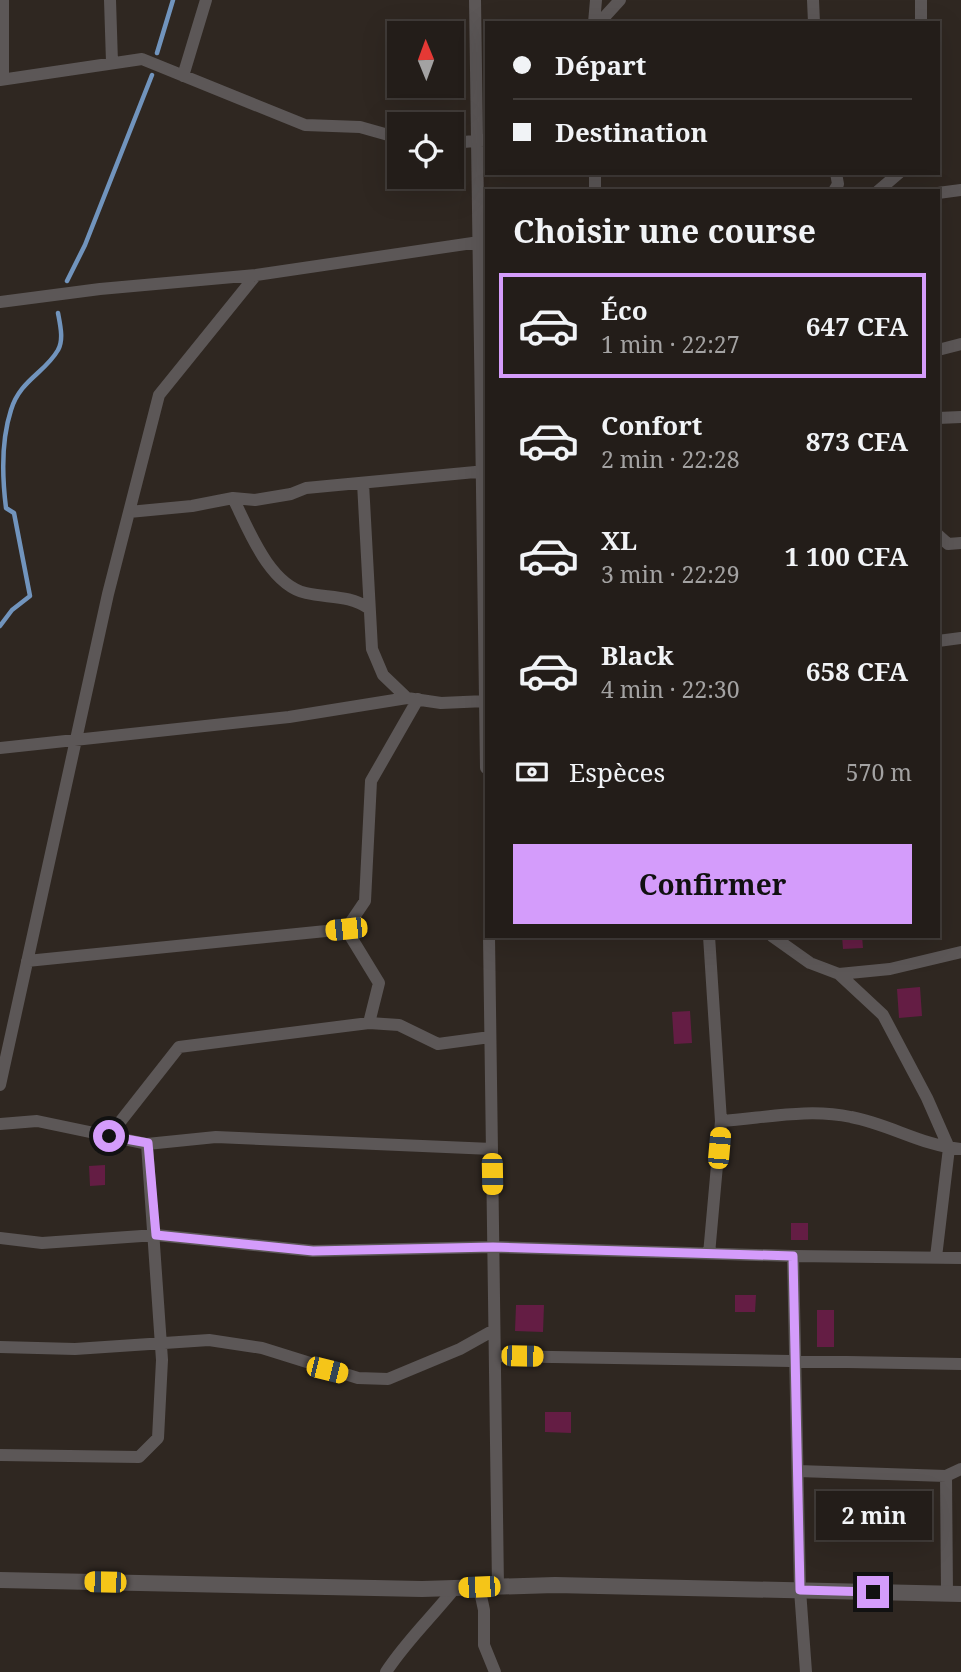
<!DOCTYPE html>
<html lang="fr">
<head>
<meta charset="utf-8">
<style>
  :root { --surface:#231d19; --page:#2b2622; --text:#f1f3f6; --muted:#a3a2a2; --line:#403b38; --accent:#d49cfb }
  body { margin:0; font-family:"Noto Serif",serif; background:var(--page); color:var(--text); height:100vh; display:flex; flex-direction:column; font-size:26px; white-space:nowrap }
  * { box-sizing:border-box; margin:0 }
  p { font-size:23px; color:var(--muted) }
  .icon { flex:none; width:38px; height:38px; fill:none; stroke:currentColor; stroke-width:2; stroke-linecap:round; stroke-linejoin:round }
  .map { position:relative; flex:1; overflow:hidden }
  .details { position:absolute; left:485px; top:189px; width:455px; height:749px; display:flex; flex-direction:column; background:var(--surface); border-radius:0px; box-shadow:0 7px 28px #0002,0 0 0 2px var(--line) }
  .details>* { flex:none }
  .hud { position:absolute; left:485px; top:21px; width:455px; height:154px; border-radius:0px; box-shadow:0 7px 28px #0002,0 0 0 2px var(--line); display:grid; align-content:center; height:154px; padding:0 28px; background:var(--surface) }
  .needle { width:46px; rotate:359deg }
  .fabs { position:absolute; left:387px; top:21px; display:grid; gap:14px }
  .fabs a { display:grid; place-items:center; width:77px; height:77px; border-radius:0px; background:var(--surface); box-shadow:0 7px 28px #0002,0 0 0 2px var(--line); font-size:35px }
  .end { position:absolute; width:32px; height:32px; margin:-16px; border:9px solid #d49cfb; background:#111; box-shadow:0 0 0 4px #111 }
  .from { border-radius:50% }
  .bubble { position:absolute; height:49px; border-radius:0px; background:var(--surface); box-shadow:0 7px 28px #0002,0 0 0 2px var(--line); font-size:23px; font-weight:700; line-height:49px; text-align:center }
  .car { position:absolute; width:21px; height:42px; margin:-21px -10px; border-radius:9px; box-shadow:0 0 5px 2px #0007; background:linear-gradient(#f5c518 24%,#345 0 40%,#f5c518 0 76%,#345 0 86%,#f5c518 0) }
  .hud b { display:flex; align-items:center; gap:24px; height:66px; font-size:26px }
  .hud b+b { border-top:2px solid var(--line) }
  .hud i { width:18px; height:18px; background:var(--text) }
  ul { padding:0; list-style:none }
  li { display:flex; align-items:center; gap:21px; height:105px; margin:0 14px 10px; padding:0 14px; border:4px solid transparent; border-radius:0px }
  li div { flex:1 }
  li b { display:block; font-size:26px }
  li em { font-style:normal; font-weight:700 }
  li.on { border-color:var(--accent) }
  li>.icon { width:63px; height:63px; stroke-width:1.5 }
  h2 { padding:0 28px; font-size:32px; line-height:84px }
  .pay { display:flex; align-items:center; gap:18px; height:77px; padding:0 28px; font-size:26px }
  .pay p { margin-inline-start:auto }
  .cta { display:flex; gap:14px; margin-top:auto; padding:14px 28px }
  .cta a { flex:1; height:80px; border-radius:0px; background:var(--accent); color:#111; font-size:28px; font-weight:700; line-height:80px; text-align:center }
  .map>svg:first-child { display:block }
</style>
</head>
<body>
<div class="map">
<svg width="961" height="1672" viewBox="0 0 961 1672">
  <rect width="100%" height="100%" fill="#2f2721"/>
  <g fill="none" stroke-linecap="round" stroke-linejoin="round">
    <path stroke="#7194bd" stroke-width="4.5" d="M157,53l16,-53
      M67,281l18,-36 67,-170
      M0,626l12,-16 18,-14 -16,-83 -8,-5c-4,-32 -5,-67 5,-98 9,-30 34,-37 47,-60 6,-10 2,-26 0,-37"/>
  </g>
  <path fill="#641d44" d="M842,936h20l1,12 -20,1z
    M920,987l2,29 -23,2 -2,-29z
    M690,1011l2,32 -18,1 -2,-32z
    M105,1165v20l-15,1 -1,-20z
    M791,1223h17v17h-17z
    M735,1295h21l-1,17h-20z
    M516,1305h28l-1,27 -28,-1z
    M817,1310h17v37h-17z
    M545,1412h26v21l-26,-1z"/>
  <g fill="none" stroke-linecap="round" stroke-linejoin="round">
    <path stroke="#5c5757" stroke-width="12" d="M3,0v79
      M110,0l2,62
      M475,0l11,768
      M813,0l1,23
      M921,0v23
      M594,23l2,-23
      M599,23l21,-23
      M183,76l23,-76
      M0,80l142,-21 163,66 55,2 39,11
      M452,143l34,-3
      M595,173v18
      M834,191l4,-7 -2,-11
      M878,191l21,-18
      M938,193l23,-3
      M0,302l100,-13 156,-14 230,-34
      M938,350l23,-6
      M938,418l23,-1
      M363,483l9,166 11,26 24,23
      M233,498c15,30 36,87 73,95 21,5 44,2 62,15
      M129,512l63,-6 41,-8 22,2 36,-6 15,-6 180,-17
      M938,535l10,9 13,-1
      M938,641l23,-3
      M0,748l289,-31 118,-19 34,5 45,-2
      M489,936l9,651
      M709,936l12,185 -12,133
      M772,936l38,27 29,11 44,41 44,83 22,50 -13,109
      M27,961l319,-32
      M839,974l51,-5 71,-17
      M369,1023l10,-40 -33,-54 19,-28 6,-120 47,-82
      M0,1085l108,-491 51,-199 97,-120
      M721,1121c44,-3 87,-13 130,-4 38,7 72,29 110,32
      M0,1124l37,-3 110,23 69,-7 276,12
      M109,1136l70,-89 190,-24 30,2 39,19 52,-7
      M0,1238l42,5 114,-8 157,16 180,-4 300,9 168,2
      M793,1256l7,334 6,82
      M0,1347l75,2 134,-9 53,8 96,30 30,1 72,-30 34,-19
      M495,1356l466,8
      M0,1455l139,2 19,-19 4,-78 -15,-216
      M798,1471l148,5 15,-7
      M946,1476l1,117
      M479,1587l5,23v35l11,27
      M386,1672c20,-31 46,-55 69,-84"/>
    <path stroke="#5c5757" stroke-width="16" d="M0,1580l422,9 133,-4 406,9"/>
  </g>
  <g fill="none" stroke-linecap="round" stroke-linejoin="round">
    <path stroke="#d49cfb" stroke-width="9" d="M109,1136l39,7 8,92 157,16 180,-4 300,9 7,334 73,2"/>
  </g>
</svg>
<div class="fabs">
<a><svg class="needle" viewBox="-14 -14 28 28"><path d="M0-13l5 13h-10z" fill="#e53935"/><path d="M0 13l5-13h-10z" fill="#a3a2a2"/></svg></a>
<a><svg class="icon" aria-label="locate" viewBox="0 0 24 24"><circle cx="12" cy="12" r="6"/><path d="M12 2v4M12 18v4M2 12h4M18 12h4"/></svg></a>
</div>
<i class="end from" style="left:109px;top:1136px"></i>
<i class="end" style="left:873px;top:1592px"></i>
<div class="bubble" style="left:816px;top:1491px;width:116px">2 min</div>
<i class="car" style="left:346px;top:929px;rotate:264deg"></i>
<i class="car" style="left:719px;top:1148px;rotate:5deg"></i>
<i class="car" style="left:492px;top:1174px;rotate:179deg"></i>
<i class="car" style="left:522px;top:1356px;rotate:91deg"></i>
<i class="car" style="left:327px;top:1370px;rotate:104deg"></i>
<i class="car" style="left:105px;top:1582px;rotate:271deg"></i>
<i class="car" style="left:479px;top:1587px;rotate:268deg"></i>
<div class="hud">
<b><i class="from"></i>Départ</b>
<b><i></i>Destination</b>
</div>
<section class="details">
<h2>Choisir une course</h2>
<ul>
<li class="on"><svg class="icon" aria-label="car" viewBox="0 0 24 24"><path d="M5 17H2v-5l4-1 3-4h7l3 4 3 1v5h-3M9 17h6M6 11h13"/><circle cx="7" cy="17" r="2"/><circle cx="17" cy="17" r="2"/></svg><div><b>Éco</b><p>1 min · 22:27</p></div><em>647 CFA</em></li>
<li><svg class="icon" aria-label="car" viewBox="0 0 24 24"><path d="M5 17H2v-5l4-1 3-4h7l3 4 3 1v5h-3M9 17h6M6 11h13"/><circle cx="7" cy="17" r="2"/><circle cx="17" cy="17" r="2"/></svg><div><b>Confort</b><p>2 min · 22:28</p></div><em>873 CFA</em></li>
<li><svg class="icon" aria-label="car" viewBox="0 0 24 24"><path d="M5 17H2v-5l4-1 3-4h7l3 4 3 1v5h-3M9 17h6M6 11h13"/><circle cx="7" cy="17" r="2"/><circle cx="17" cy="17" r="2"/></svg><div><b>XL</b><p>3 min · 22:29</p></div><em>1 100 CFA</em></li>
<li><svg class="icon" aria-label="car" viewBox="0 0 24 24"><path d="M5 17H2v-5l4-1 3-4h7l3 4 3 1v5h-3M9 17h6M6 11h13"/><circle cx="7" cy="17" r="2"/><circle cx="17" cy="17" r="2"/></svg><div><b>Black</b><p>4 min · 22:30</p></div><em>658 CFA</em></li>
</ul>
<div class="pay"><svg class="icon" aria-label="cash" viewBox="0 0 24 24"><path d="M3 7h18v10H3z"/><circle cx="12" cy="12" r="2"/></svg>Espèces<p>570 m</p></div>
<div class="cta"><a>Confirmer</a></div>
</section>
</div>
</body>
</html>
